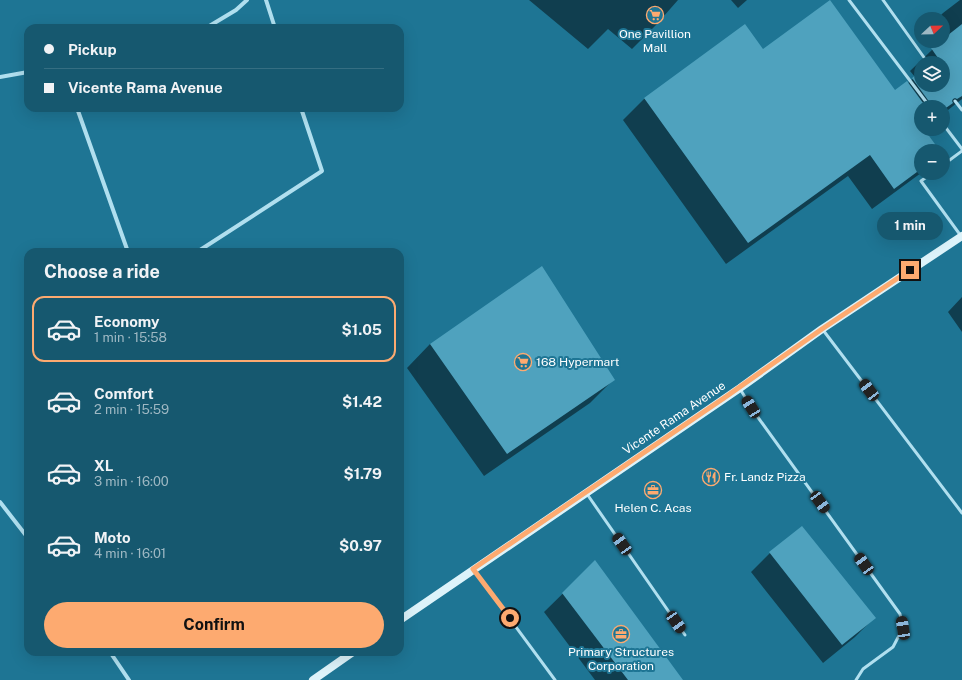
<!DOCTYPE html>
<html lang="en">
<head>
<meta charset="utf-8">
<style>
  :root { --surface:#16586f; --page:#236177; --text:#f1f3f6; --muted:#9eb8c3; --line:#356e82; --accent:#fdaa70 }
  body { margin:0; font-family:"Public Sans",sans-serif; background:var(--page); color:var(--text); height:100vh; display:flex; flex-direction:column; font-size:15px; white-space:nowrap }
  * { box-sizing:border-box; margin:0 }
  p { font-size:13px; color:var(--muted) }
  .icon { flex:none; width:22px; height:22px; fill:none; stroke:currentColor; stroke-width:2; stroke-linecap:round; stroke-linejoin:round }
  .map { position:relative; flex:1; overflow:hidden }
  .details { position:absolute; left:24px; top:248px; width:380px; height:408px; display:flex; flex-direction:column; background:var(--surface); border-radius:12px; box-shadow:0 4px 16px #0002 }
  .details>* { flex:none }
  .banner { position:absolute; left:24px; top:24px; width:380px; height:88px; border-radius:12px; box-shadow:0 4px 16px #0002; display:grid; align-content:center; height:88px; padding:0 20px; background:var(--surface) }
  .needle { width:26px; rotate:68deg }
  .buttons { position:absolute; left:914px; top:12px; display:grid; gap:8px }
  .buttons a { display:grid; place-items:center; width:36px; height:36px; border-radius:50%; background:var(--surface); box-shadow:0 4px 16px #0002; font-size:20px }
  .end { position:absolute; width:18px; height:18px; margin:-9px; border:5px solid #fdaa70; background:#111; box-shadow:0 0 0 2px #111 }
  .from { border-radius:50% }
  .bubble { position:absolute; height:28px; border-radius:14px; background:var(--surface); box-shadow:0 4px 16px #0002; font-size:13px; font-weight:700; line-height:28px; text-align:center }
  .car { position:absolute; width:12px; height:24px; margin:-12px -6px; border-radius:5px; box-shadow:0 0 3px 1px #0007; background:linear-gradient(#222 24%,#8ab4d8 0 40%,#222 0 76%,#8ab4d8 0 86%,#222 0) }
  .banner b { display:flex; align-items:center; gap:14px; height:38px; font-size:15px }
  .banner b+b { border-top:1px solid var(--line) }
  .banner i { width:10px; height:10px; background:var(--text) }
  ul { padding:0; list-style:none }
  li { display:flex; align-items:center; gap:12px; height:66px; margin:0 8px 6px; padding:0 12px; border:2px solid transparent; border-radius:12px }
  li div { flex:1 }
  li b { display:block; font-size:15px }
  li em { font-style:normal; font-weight:700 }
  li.current { border-color:var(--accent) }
  li>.icon { width:36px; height:36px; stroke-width:1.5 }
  h2 { padding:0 20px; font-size:18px; line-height:48px }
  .button { display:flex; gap:8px; margin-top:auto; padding:8px 20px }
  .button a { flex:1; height:46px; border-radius:24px; background:var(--accent); color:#111; font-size:16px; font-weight:700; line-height:46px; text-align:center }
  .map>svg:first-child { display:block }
</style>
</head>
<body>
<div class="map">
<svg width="962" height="680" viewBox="0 0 962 680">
  <rect width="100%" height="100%" fill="#1e7594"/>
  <path fill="#0007" fill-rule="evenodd" d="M529,0h149l-22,25 -24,24 -24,-20 -20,20z
    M731,0h16l-9,8z
    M960,0h2v99l-19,15v-7h-22v22h3l14,22h-17v22l-49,36 -24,-33 -122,88 -103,-144 21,-21 101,-73 18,24 132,41 12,-7 8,-7 -5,-6 23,-22 -6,-8h16v-22h-6l6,-6zM921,63h22v22h-22z
    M962,297v35l-14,-20z
    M430,344l183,36 -23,23 -106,73 -77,-108z
    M802,527l72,91 -19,19 -32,26 -72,-91 19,-19z
    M595,562l79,118h-79l-51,-68z"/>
  <path fill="#4fa2be" d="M830,0l65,90 12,-9 19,26h-5v22h3l16,22h-19v18l-27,20 -24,-34 -122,88 -104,-145 101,-74 18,25z
    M962,24v72l-5,3 -2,-1 -2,1 -1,2 1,2 -10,7v-3h-10l-21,-29 9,-7v14h22v-22h-11l6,-5 -7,-10 10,-7h2v-2z
    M542,266l73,114 -108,74 -77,-110z
    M802,526l74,92 -34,27 -73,-93z
    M595,560l88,120h-55l-66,-87z"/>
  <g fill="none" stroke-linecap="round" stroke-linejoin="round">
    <path stroke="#b0dfef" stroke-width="3" d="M849,0l81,107
      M883,0l45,63
      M955,101l7,9
      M943,124l19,25
      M943,165l19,-14
      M932,173l-11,8 40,55
      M823,330l139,183
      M740,389l17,27 143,198 3,14 -10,19 -30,22 -7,11
      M587,494l98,141
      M474,570l81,110"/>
    <path stroke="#b0dfef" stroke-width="4" d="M266,0l9,28
      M206,28l30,-18 11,-10
      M0,77l28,-5
      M77,108l51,144
      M197,252l125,-81 -21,-63
      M0,502l28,36
      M110,652l19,28"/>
    <path stroke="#ddf3fa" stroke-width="8" d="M400,620l340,-232 82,-59 140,-93
      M313,680l40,-28"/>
  </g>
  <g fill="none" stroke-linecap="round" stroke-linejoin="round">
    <path stroke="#fdaa70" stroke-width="5" d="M510,618l-37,-49 254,-173 95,-67 88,-59"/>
  </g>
  <defs>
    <g id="supermarket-ring" transform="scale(0.9)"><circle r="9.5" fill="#1e7594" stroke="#fdaa70" stroke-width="1.5"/><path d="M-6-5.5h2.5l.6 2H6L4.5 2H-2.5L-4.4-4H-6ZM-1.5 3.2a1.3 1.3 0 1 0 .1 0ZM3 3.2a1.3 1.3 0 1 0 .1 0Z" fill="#fdaa70"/></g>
    <g id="restaurant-ring" transform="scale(0.9)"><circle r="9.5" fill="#1e7594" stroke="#fdaa70" stroke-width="1.5"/><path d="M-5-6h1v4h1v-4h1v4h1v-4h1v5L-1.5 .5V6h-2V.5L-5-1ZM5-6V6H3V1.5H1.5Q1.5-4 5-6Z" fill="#fdaa70"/></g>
    <g id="office-ring" transform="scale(0.9)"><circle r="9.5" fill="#1e7594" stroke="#fdaa70" stroke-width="1.5"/><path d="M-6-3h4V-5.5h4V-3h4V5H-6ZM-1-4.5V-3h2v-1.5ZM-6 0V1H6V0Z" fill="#fdaa70"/></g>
  </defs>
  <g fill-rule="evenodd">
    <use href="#supermarket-ring" x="655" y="15"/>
    <use href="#supermarket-ring" x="523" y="362"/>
    <use href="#restaurant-ring" x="711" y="477"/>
    <use href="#office-ring" x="653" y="490"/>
    <use href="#office-ring" x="621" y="634"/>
  </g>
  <g text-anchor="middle" stroke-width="4" stroke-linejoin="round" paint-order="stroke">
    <g font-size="12" fill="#fff" stroke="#1e7594">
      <text x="655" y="38">One Pavillion<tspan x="655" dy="14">Mall</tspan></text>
      <text x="536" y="366" text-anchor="start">168 Hypermart</text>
      <text x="724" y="481" text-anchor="start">Fr. Landz Pizza</text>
      <text x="653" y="512">Helen C. Acas</text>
      <text x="621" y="656">Primary Structures<tspan x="621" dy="14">Corporation</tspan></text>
    </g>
    <g font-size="12" fill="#fff" stroke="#1e7594">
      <text transform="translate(674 418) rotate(-34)" y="4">Vicente Rama Avenue</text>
    </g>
  </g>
</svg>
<div class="buttons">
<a><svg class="needle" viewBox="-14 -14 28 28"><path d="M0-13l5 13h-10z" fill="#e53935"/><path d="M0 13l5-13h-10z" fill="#9eb8c3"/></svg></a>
<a><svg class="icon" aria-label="layers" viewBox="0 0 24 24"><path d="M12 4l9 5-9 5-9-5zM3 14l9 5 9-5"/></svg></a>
<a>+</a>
<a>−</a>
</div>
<i class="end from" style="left:510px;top:618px"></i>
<i class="end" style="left:910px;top:270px"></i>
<div class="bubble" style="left:877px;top:212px;width:66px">1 min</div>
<i class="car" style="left:869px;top:390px;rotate:323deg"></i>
<i class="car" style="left:751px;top:407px;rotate:328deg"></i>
<i class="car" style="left:820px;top:502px;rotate:144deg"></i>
<i class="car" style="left:622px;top:544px;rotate:325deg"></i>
<i class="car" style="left:864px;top:564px;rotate:324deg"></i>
<i class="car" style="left:676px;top:622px;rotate:145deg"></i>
<i class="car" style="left:903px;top:628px;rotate:351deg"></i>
<div class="banner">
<b><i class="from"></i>Pickup</b>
<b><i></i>Vicente Rama Avenue</b>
</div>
<section class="details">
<h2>Choose a ride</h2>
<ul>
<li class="current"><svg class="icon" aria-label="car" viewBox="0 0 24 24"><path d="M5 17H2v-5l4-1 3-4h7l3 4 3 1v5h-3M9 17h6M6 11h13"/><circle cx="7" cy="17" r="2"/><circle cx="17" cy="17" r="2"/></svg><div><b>Economy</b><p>1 min · 15:58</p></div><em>$1.05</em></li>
<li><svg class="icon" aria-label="car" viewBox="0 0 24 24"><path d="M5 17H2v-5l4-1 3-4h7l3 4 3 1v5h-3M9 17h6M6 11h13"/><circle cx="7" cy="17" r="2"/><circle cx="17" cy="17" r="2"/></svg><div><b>Comfort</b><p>2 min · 15:59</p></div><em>$1.42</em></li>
<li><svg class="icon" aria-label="car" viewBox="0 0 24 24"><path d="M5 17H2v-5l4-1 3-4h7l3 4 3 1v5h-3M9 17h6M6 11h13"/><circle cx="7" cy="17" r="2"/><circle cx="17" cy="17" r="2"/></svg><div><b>XL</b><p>3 min · 16:00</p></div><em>$1.79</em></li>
<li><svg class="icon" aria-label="car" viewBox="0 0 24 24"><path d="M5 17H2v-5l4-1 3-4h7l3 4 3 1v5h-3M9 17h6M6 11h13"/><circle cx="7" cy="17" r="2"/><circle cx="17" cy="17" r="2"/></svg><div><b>Moto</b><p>4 min · 16:01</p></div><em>$0.97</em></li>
</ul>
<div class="button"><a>Confirm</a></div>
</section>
</div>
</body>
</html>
